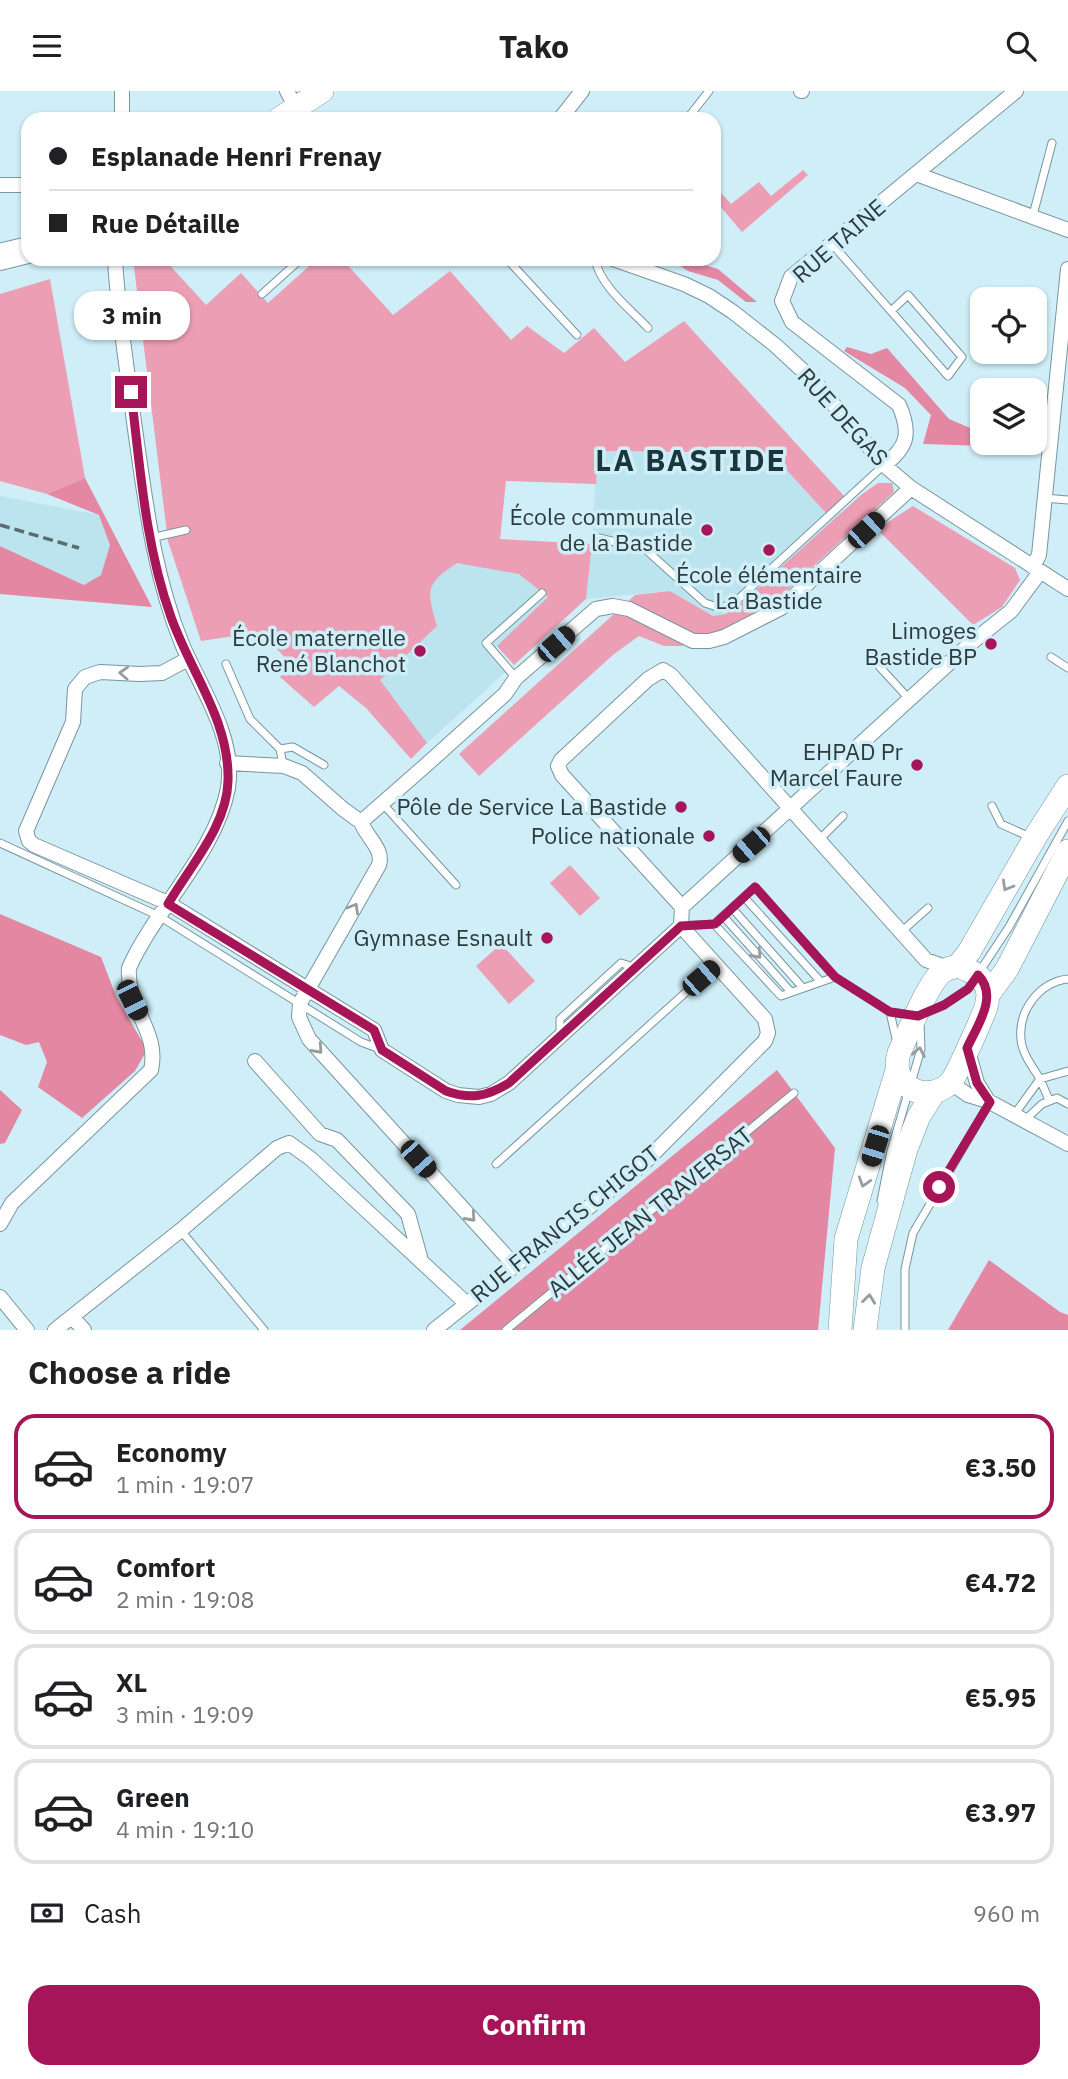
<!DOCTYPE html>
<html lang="en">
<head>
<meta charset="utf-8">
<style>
  :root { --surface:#fff; --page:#f2f2f2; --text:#202124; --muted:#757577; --line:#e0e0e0; --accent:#a51557 }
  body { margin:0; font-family:"IBM Plex Sans",sans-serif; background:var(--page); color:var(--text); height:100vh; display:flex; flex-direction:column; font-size:26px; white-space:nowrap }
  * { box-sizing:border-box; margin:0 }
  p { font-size:23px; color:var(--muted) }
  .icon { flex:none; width:38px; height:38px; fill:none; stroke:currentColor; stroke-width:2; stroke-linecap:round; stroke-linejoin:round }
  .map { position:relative; height:1239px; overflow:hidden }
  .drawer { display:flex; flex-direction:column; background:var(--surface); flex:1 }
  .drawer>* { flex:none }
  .guide { position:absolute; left:21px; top:21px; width:700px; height:154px; border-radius:21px; box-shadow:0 2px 5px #0004; display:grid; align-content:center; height:154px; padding:0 28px; background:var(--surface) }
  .buttons { position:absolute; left:970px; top:196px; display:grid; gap:14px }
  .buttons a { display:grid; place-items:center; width:77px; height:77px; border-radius:14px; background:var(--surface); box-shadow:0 2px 5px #0004; font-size:35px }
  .end { position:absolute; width:32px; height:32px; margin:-16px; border:9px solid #a51557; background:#fff; box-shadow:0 0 0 4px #fff }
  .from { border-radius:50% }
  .bubble { position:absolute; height:49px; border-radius:21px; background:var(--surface); box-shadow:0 2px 5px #0004; font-size:23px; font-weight:800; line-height:49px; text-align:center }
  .car { position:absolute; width:21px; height:42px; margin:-21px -10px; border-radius:9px; box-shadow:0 0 5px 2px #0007; background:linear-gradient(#222 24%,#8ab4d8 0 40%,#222 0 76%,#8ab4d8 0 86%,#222 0) }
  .guide b { display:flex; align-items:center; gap:24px; height:66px; font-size:26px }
  .guide b+b { border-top:2px solid var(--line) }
  .guide i { width:18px; height:18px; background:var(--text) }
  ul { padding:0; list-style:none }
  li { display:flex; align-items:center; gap:21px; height:105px; margin:0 14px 10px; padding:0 14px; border:4px solid var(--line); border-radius:21px }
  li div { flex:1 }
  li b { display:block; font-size:26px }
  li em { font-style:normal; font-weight:800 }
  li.active { border-color:var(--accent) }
  li>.icon { width:63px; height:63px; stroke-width:1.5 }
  h2 { padding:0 28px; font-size:32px; line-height:84px }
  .pay { display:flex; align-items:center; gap:18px; height:77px; padding:0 28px; font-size:26px }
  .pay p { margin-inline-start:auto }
  .action { display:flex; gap:14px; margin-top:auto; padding:14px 28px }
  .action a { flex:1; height:80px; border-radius:21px; background:var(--accent); color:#fff; font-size:28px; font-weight:800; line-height:80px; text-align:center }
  header { display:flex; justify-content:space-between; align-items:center; height:91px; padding:0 28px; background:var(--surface); font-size:32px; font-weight:800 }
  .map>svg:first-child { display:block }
</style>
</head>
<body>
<header><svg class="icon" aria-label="menu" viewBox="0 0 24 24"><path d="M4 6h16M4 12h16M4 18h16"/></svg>Tako<svg class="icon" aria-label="search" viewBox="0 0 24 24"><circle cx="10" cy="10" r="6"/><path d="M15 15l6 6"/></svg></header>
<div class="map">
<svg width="1068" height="1239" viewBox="0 0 1068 1239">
  <rect width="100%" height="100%" fill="#cfeef7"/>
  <path fill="#bce4ef" d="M597,360l192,6 52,56 -102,92 -13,9 -13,2 -43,-25 -84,8 6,-55z
    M0,405l99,19 11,30 -9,30 -16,10 -85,-39z
    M451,462l115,29 -71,66 16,19 -85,77 -90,-118z"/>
  <path fill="#ec9eb5" d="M803,79l5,5 -66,57 -28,-33v-14l17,19 28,-22 12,14z
    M133,168h31l42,46 35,-32 27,30 49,-44h25l51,56 57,-44 61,69 16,-14 37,27 30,-25 31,34 59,-41 161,176 -18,17 -56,-61 -173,-2 -2,33 -90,-3 -6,58 92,5 -6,55 -72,66 -17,-19 51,-49 -29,-23 -62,-11c-33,22 -30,28 -20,63l-57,54 47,63 -16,16 -45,-51 -27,-22 -25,21 -34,-30 12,-12 -31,-33 -60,9 -33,-100z
    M50,188l35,199 -38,16 -47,-13v-187z
    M878,392h14l2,9 -112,103 -35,26 -36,16 -29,9h-18l-25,-10 -25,18 -135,122 -20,-22 176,-159 35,-4 43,25 13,-2 13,-9 122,-110z
    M913,415l102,62 5,12 -18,27 -29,18 -96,-96z
    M570,774l30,33 -20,18 -30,-33z
    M501,853l34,37 -26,23 -33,-38z"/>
  <path fill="#e487a3" d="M670,168h15l33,10 39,33h-11l-28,-22 -30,-9z
    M847,256l24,7 16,-6 62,71 33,14v10h5v3l-64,-2 8,-29 -26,-27 -61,-37z
    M85,387l67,129 -152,-13v-48l84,39 17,-10 9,-30 -11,-30 -52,-21z
    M0,823l101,43 15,39 31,54 -12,21 -53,47 -44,-31 9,-25 -8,-20 -13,3 -26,-10z
    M777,979l58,78 -17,182h-358z
    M0,999l22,20 -17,33 -5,1z
    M989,1169l71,52 8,3v15h-120z"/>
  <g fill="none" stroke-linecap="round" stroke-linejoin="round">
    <g stroke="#79959e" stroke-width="9">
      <path id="service" d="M687,28l22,-28
        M1033,124l19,-72
        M832,153l116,132 14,-19 -54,-62 -17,16
        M507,168l70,76
        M595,168c5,27 35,50 53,69
        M262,203l39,-35
        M1044,407l24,2
        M151,447l35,-8
        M599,447l46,11 60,54 15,5 14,-5 150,-138
        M1051,566l17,11
        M226,573l24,55 30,30 3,16
        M877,573l33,36
        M516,587l-30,-35 56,-50
        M280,658l13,-2 31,18
        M383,713l73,81
        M992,715l9,18 29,13
        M819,749l24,-24
        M0,752l159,73 202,126 19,7
        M744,806l77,85
        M732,817l71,80
        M723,825l68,76
        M714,833l67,72 54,-19
        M681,835l33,-2 41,-37 80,90 55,35 21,3
        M901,841l27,-24
        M1068,888c-28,3 -50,31 -47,60 1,15 12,28 19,40l28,-8
        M890,921l7,31
        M923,923l21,-9 24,-16 41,-62 59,-106
        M560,944v-16l61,-56 15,5
        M1014,1024l26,-36 9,21
        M1025,1029l17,-16 15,-6 11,6
        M496,1073l220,-199
        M881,1110l10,-50 30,-102 -1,-26
        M181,1140l83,99
        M506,1239l288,-237
        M905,1239v-61l8,-36 77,-131"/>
    </g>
    <g stroke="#79959e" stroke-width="16">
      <path id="minor" d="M122,0v28
        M287,0l15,28
        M801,0h1
        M560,28l22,-28
        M916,83l152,56
        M0,94h28
        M613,168l71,25 25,12 24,16 42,33 39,36 70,84 27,23 157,101
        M884,374c24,-18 27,-32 15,-60l-107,-83 -10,-21 9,-24 225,-186
        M1033,476l6,-12 29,-286
        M188,568l-26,14 -23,1 -39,-2 -15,5 -10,12 -2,33 -47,109 3,10 5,4 134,58 206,127 8,20 64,41 12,4 21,2 12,-3 18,-11 172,-157 1,-19 289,-264 40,-32 29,-39
        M227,672l57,3 18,7 41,36 18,13 65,-57 79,-71 11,-16 80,-69 17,-3 16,3 64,32h16l15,-4 57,-29 130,-120
        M361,731c6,16 23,27 18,43l-79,138 -1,14 10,22 206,227
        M682,816l-120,-132 -4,-9 3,-6 87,-81 15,-9 8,5 255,285 22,8
        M968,960l9,32 11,18
        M255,970l65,73 17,6 71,74 12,43
        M951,992l17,12 20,6 80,43
        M0,1133l12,-21 139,-133c9,-39 -25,-61 -22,-102 26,-59 87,-115 99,-180 8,-51 -27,-99 -46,-144 -29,-71 -37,-146 -48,-222 -7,-54 -16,-108 -19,-163
        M0,1206l27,33
        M72,1226l12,13
        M55,1239l126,-100 96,-82 12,-5 22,16 156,145
        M434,1239l208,-165 123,-124 3,-8 -3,-14 -84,-93"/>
    </g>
    <g stroke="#79959e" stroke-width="24">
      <path id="primary" d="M279,28l43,-28
        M958,875c12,5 25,9 29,23 2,7 0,15 -2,21 -5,12 -29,68 -36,74 -25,21 -60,1 -50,-31 9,-19 28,-69 43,-81 5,-4 10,-4 16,-6z
        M958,875l11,-14 68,-118 31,-48
        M988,904l19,-26 61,-118
        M840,1239l6,-91 51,-169
        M865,1239l8,-62 33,-119 13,-33 14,-22"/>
    </g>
    <g stroke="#79959e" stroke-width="28">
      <path id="motorway" d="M0,166l28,-7"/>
    </g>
    <use href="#service" stroke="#fff" stroke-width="7"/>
    <use href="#minor" stroke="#fff" stroke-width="14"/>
    <use href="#primary" stroke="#fff" stroke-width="23"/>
    <use href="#motorway" stroke="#fff" stroke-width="26"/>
    <path stroke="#5a6c71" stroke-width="3.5" stroke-dasharray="10 5" stroke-linecap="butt" d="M0,434l79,23"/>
  </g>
  <defs><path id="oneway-chevron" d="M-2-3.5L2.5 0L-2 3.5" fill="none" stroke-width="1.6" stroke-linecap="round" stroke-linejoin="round" transform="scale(1.75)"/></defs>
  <g stroke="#969d9e">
    <use href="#oneway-chevron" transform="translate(124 582) rotate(-177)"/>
    <use href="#oneway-chevron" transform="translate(1007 795) rotate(120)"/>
    <use href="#oneway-chevron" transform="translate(354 817) rotate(-60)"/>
    <use href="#oneway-chevron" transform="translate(757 863) rotate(48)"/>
    <use href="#oneway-chevron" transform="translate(318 958) rotate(48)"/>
    <use href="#oneway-chevron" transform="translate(919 961) rotate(-79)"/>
    <use href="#oneway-chevron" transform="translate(864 1091) rotate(107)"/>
    <use href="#oneway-chevron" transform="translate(471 1126) rotate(48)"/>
    <use href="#oneway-chevron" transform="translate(869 1208) rotate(-83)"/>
  </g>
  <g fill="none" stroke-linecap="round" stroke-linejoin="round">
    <path stroke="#a51557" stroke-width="9" d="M131,301c9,74 14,153 40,225 19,54 59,104 57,164 -1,45 -38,85 -60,123l206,126 8,20 64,41c25,9 41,5 63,-8l172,-157 34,-2 40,-37 80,90 55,35 28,4 26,-11 24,-16 10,-14c21,21 -1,51 -11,73l10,35 13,19 -51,85"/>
  </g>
  <g fill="#a51557" stroke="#cfeef7" stroke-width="2.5">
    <circle cx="707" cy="439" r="7"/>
    <circle cx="769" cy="459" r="7"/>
    <circle cx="991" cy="553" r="7"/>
    <circle cx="420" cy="560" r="7"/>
    <circle cx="917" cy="674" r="7"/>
    <circle cx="681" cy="716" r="7"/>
    <circle cx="709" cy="745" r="7"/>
    <circle cx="547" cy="847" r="7"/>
  </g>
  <g text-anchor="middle" stroke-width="7" stroke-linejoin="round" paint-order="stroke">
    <g font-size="23" fill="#2e3b3e" stroke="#cfeef7">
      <text transform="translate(839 150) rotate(-41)" y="8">RUE TAINE</text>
      <text transform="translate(843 326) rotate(48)" y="8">RUE DEGAS</text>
      <text transform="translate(650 1121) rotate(-39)" y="8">ALLÉE JEAN TRAVERSAT</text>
      <text transform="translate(565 1133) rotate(-39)" y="8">RUE FRANCIS CHIGOT</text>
    </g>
    <g font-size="23" fill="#2e3b3e" stroke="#cfeef7" text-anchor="end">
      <text x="693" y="434">École communale<tspan x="693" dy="26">de la Bastide</tspan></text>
      <text x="769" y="492" text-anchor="middle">École élémentaire<tspan x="769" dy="26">La Bastide</tspan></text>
      <text x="977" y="548">Limoges<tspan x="977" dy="26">Bastide BP</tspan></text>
      <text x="406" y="555">École maternelle<tspan x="406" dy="26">René Blanchot</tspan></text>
      <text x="903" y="669">EHPAD Pr<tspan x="903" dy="26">Marcel Faure</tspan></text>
      <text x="667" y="724">Pôle de Service La Bastide</text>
      <text x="695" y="753">Police nationale</text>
      <text x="533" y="855">Gymnase Esnault</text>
    </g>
    <g font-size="30" font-weight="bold" letter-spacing="2" fill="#1c363e" stroke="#cfeef7">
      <text x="691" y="380">LA BASTIDE</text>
    </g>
  </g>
</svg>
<div class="buttons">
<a><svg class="icon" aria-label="locate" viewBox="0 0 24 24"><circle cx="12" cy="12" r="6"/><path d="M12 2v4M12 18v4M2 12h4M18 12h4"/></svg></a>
<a><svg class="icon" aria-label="layers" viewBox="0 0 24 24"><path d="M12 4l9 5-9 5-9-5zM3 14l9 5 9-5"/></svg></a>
</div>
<i class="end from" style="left:939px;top:1096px"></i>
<i class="end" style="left:131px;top:301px"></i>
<div class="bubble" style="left:74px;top:200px;width:116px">3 min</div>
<i class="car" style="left:866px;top:439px;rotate:47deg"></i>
<i class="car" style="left:556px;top:553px;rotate:49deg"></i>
<i class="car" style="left:751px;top:754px;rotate:229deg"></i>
<i class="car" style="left:701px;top:887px;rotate:49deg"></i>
<i class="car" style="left:132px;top:909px;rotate:154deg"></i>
<i class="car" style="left:875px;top:1055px;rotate:197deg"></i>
<i class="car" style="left:418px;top:1068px;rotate:138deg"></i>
<div class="guide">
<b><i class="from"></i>Esplanade Henri Frenay</b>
<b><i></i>Rue Détaille</b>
</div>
</div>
<section class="drawer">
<h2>Choose a ride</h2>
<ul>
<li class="active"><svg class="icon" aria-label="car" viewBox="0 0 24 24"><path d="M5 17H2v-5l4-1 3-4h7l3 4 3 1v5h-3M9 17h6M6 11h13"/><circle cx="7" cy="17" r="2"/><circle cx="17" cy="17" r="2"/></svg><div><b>Economy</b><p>1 min · 19:07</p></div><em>€3.50</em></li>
<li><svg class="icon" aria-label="car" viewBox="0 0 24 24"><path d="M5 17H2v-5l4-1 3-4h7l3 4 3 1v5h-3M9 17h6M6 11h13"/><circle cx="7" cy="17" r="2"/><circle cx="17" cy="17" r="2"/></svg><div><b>Comfort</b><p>2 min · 19:08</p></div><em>€4.72</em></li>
<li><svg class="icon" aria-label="car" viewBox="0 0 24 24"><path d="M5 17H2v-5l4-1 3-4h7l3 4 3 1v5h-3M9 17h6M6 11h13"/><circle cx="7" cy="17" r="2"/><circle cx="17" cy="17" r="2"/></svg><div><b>XL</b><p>3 min · 19:09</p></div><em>€5.95</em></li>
<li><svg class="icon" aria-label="car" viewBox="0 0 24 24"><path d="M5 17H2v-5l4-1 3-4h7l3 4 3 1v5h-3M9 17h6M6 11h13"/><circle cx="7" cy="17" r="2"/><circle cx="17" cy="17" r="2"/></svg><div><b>Green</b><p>4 min · 19:10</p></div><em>€3.97</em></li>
</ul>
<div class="pay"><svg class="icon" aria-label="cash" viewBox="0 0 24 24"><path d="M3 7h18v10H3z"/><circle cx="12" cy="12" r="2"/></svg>Cash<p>960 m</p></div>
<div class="action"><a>Confirm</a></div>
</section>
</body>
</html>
